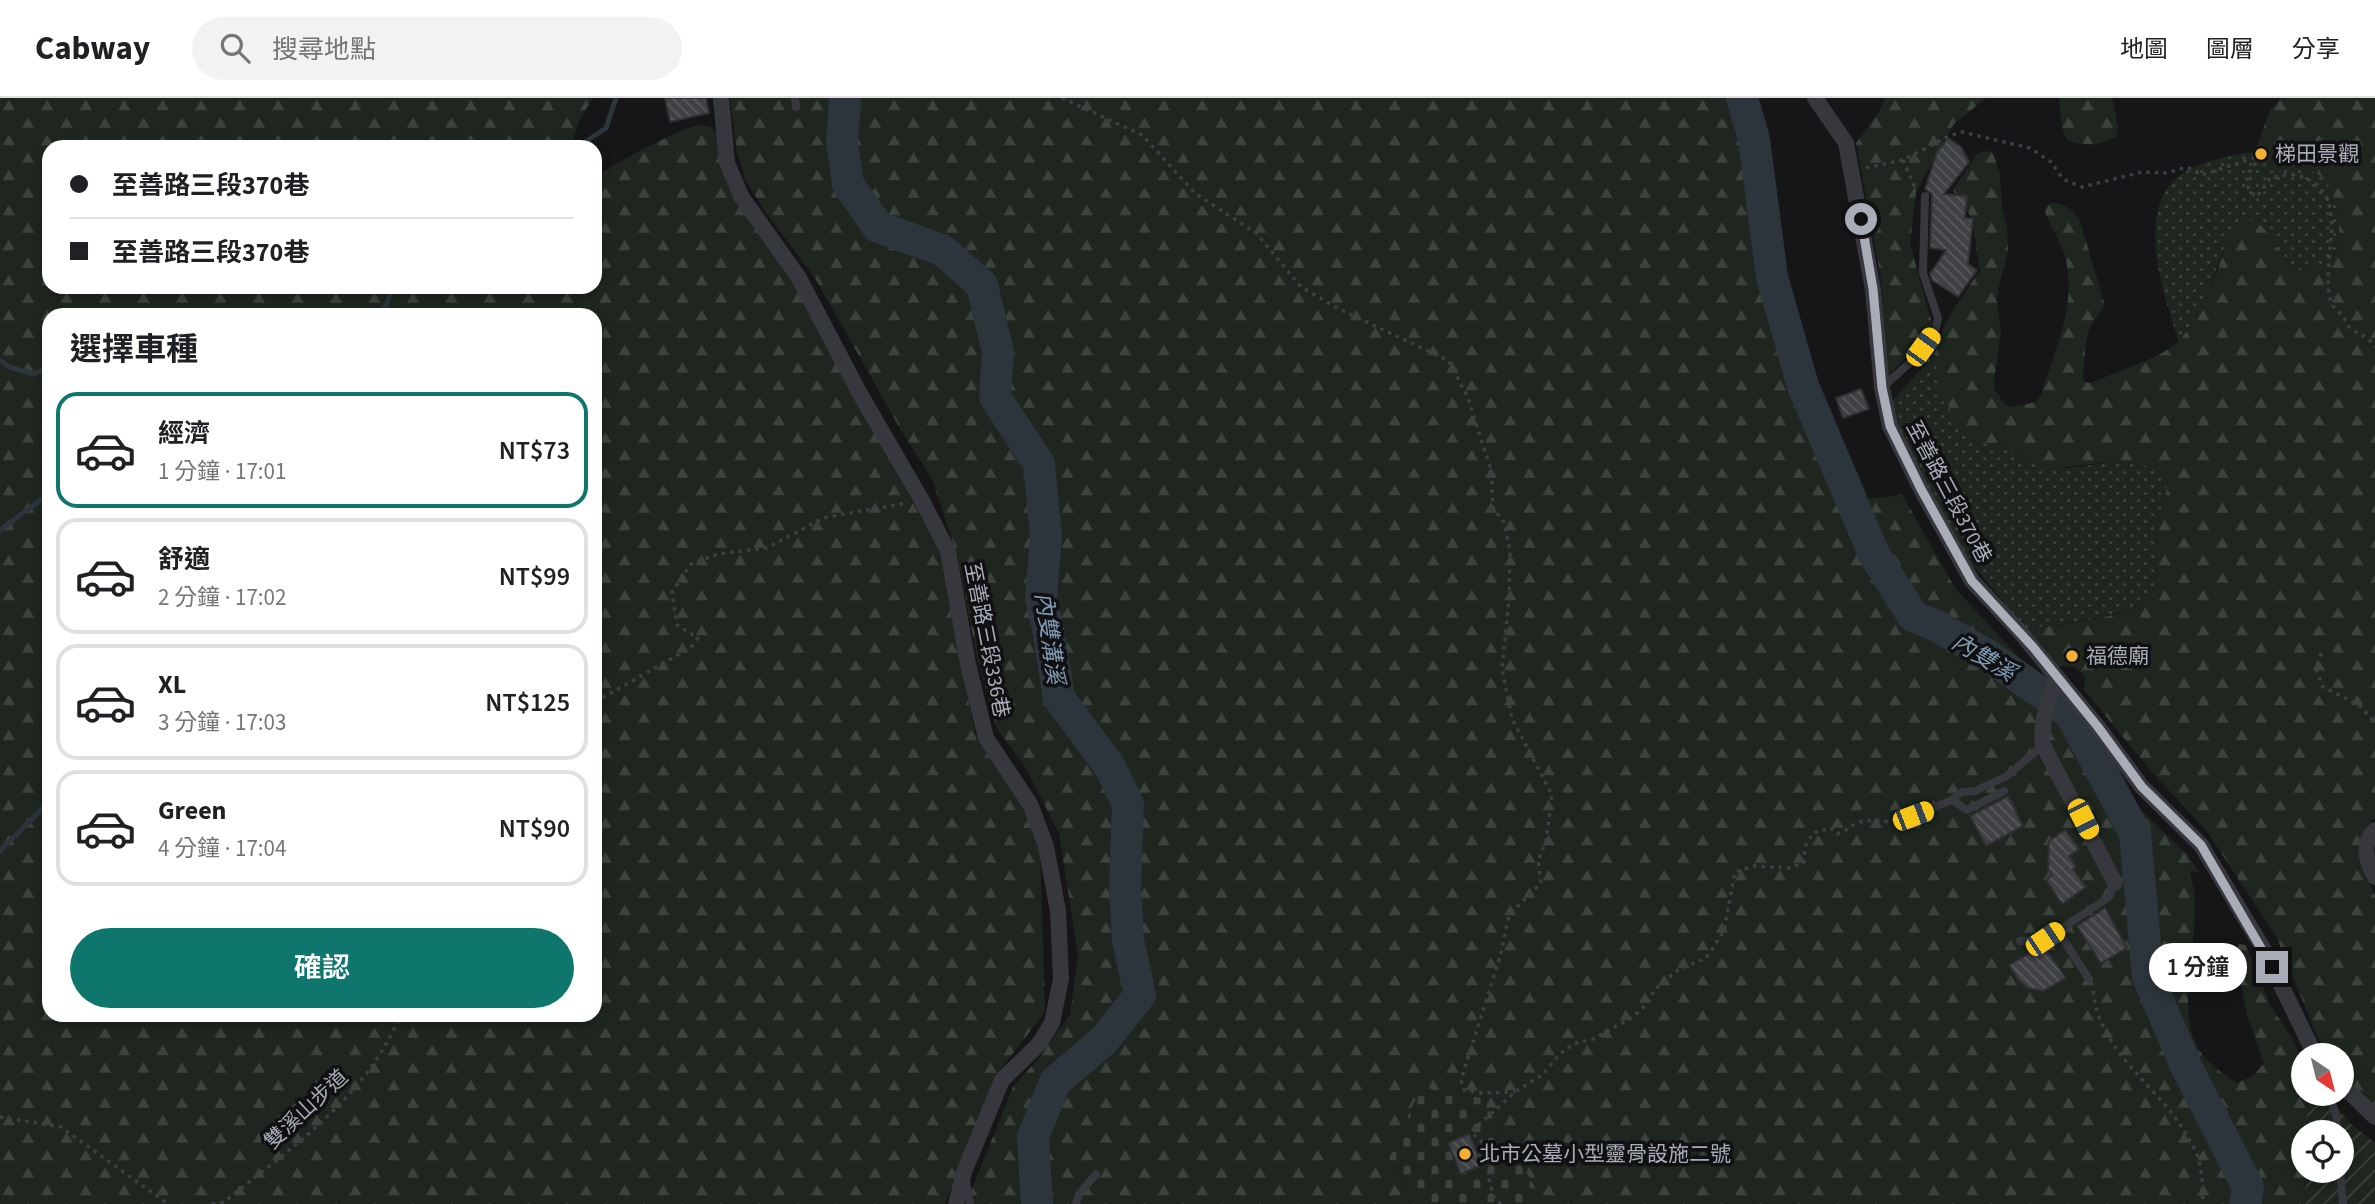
<!DOCTYPE html>
<html lang="zh-TW">
<head>
<meta charset="utf-8">
<style>
  :root { --surface:#fff; --page:#f2f2f2; --text:#202124; --muted:#757577; --line:#e0e0e0; --accent:#0f766e }
  body { margin:0; font-family:"Source Sans 3","Noto Sans TC",sans-serif; background:var(--page); color:var(--text); height:100vh; display:flex; flex-direction:column; font-size:26px; white-space:nowrap }
  * { box-sizing:border-box; margin:0 }
  p { font-size:23px; color:var(--muted) }
  .icon { flex:none; width:38px; height:38px; fill:none; stroke:currentColor; stroke-width:2; stroke-linecap:round; stroke-linejoin:round }
  .map { position:relative; flex:1; overflow:hidden }
  .panel { position:absolute; left:42px; top:210px; width:560px; height:714px; display:flex; flex-direction:column; background:var(--surface); border-radius:21px; box-shadow:0 4px 10px #0003 }
  .panel>* { flex:none }
  .hud { position:absolute; left:42px; top:42px; width:560px; height:154px; border-radius:21px; box-shadow:0 4px 10px #0003; display:grid; align-content:center; height:154px; padding:0 28px; background:var(--surface) }
  .needle { width:46px; rotate:145deg }
  .controls { position:absolute; left:2291px; top:945px; display:grid; gap:14px }
  .controls a { display:grid; place-items:center; width:63px; height:63px; border-radius:50%; background:var(--surface); box-shadow:0 4px 10px #0003; font-size:35px }
  .end { position:absolute; width:32px; height:32px; margin:-16px; border:9px solid #a8adb8; background:#111; box-shadow:0 0 0 4px #111 }
  .from { border-radius:50% }
  .bubble { position:absolute; height:49px; border-radius:24px; background:var(--surface); box-shadow:0 4px 10px #0003; font-size:23px; font-weight:600; line-height:49px; text-align:center }
  .car { position:absolute; width:21px; height:42px; margin:-21px -10px; border-radius:9px; box-shadow:0 0 5px 2px #0007; background:linear-gradient(#f5c518 24%,#345 0 40%,#f5c518 0 76%,#345 0 86%,#f5c518 0) }
  .hud b { display:flex; align-items:center; gap:24px; height:66px; font-size:26px }
  .hud b+b { border-top:2px solid var(--line) }
  .hud i { width:18px; height:18px; background:var(--text) }
  ul { padding:0; list-style:none }
  li { display:flex; align-items:center; gap:21px; height:116px; margin:0 14px 10px; padding:0 14px; border:4px solid var(--line); border-radius:21px }
  li div { flex:1 }
  li b { display:block; font-size:26px }
  li em { font-style:normal; font-weight:600 }
  li.current { border-color:var(--accent) }
  li>.icon { width:63px; height:63px; stroke-width:1.5 }
  h2 { padding:0 28px; font-size:32px; line-height:84px }
  .cta { display:flex; gap:14px; margin-top:auto; padding:14px 28px }
  .cta a { flex:1; height:80px; border-radius:42px; background:var(--accent); color:#fff; font-size:28px; font-weight:600; line-height:80px; text-align:center }
  header { display:flex; align-items:center; gap:42px; box-sizing:border-box; height:98px; padding:0 35px; background:var(--surface); border-bottom:2px solid var(--line) }
  header strong { font-size:33px }
  nav { display:flex; gap:38px; margin-inline-start:auto; font-size:24px }
  .search { width:490px; height:63px; background:var(--page); display:flex; align-items:center; gap:18px; box-sizing:border-box; padding:0 24px; border-radius:38px; color:var(--muted); font-size:26px }
  .map>svg:first-child { display:block }
</style>
</head>
<body>
<header>
<strong>Cabway</strong>
<div class="search"><svg class="icon" aria-label="search" viewBox="0 0 24 24"><circle cx="10" cy="10" r="6"/><path d="M15 15l6 6"/></svg>搜尋地點</div>
<nav><a>地圖</a><a>圖層</a><a>分享</a></nav>
</header>
<div class="map">
<svg width="2375" height="1106" viewBox="0 0 2375 1106">
  <defs>
    <pattern id="grass-dots" width="8" height="8" patternUnits="userSpaceOnUse" patternTransform="scale(1.75)"><rect width="8" height="8" fill="#1e261f"/><path d="M2 2h.1M6 6h.1" fill="none" stroke="#3c433d" stroke-width="1.8" stroke-linecap="round"/></pattern>
    <pattern id="forest-firs" width="22" height="20" patternUnits="userSpaceOnUse" patternTransform="scale(1.75)"><rect width="22" height="20" fill="#1e261f"/><path d="M5 1l3.5 6h-7zM16 11l3.5 6h-7z" fill="#3c433d"/></pattern>
    <pattern id="cemetery-stones" width="16" height="16" patternUnits="userSpaceOnUse" patternTransform="scale(1.75)"><rect width="16" height="16" fill="#1e261f"/><path d="M2 7V4a2 2 0 0 1 4 0v3zM10 15v-3a2 2 0 0 1 4 0v3z" fill="#3c433d"/></pattern>
    <pattern id="garden-furrows" width="10" height="10" patternUnits="userSpaceOnUse" patternTransform="scale(1.75)"><rect width="10" height="10" fill="#1e261f"/><path d="M-1 1l2-2M0 10L10 0M9 11l2-2" fill="none" stroke="#3c433d"/></pattern>
    <pattern id="building-back-hatch" width="6" height="6" patternUnits="userSpaceOnUse" patternTransform="scale(1.75)"><rect width="6" height="6" fill="#404145"/><path d="M-1 5l2 2M0 0l6 6M5-1l2 2" fill="none" stroke="#595a5e"/></pattern>
  </defs>
  <rect width="100%" height="100%" fill="#161618"/>
  <path fill="url(#grass-dots)" d="M2255,53c19,16 46,10 65,25 17,13 23,51 17,71 -4,15 -30,30 -44,21 -4,-3 -7,-8 -10,-13l-57,-12c-12,33 -25,70 -47,99 -14,-44 -43,-123 -5,-162 18,-18 57,-24 81,-29z
    M1936,249l2,19 42,76c7,1 15,2 21,5 17,7 36,23 54,22 29,-1 87,-18 110,7 6,21 -7,37 -10,57 -1,17 4,45 -3,59 -11,25 -100,33 -126,37l-54,-65 -66,-117 -13,-30 -2,-12 3,-6 31,-34z"/>
  <path fill="url(#forest-firs)" fill-rule="evenodd" d="M0,0h593l-13,21 -9,28h-522v140h546v-110c16,-11 88,-51 105,-52 3,0 7,2 11,2l5,7 10,49 68,98 147,274 18,103 18,82 46,65 17,40 5,167 -49,63 -51,129h-945zM49,217h546v700h-546z
    M730,0h1028l1,79 77,295c19,31 34,29 66,22l53,94 119,129 46,69 29,32 37,35 14,20 -10,-2c3,14 6,28 5,43 -1,35 -15,97 0,128 8,19 26,30 42,41l16,-7 11,-13 -17,-48 -12,-60 4,-11 7,1 23,58 24,37 10,22v32h5l-2,38h-3v39h3l-1,33h-760l-64,-106 -92,61 26,45h-449l47,-117 24,-27 33,-45 8,-60 -19,-122 -35,-68 -27,-36 -20,-71 -20,-104 -25,-75 -30,-47 -87,-154 -51,-68 -18,-29 -9,-28z
    M1885,0h101l-32,26 -38,68 -6,52 23,83 -45,50 -7,-99 -25,-135 23,-31z
    M2059,0h53l6,29 -2,10c-18,8 -30,10 -49,3l-5,-13z
    M2281,0h94v721l-4,1 -10,19 -1,22 15,35v212l-33,-34v-19h-17l-49,-119 -70,-106 -50,-53 -72,-87 1,-14c-10,-9 -14,-12 -28,-9l-31,-38c27,-4 114,-10 126,-37 7,-16 1,-41 3,-59 3,-20 16,-36 10,-57 -16,-17 -61,-14 -83,-11 -13,1 -24,5 -37,4 -6,-1 -34,-18 -43,-22 -6,-3 -14,-2 -21,-5 -28,-12 -52,-68 -44,-97 8,-27 28,-52 43,-75 -5,-19 -3,-44 -14,-62 -4,-7 -10,-11 -13,-18l24,-36 9,-3 7,2 7,21 2,36 5,17 1,24 -10,39 -1,11 4,31 -7,49 1,10 10,13 6,3 25,-5 5,-7c13,-43 37,-92 24,-138 -4,-16 -14,-29 -20,-45v-3l5,-6c14,0 23,6 30,18l24,81c-1,10 -6,12 -11,20 -9,15 -8,38 -10,55l2,5 6,1c24,-11 74,-26 90,-44 14,-17 23,-42 33,-61 8,-15 9,-34 20,-49 25,-32 45,30 59,39 8,5 18,2 26,-2 7,-3 15,-9 18,-18 6,-20 0,-60 -18,-73 -20,-14 -46,-9 -64,-24l15,-41z"/>
  <path fill="url(#cemetery-stones)" d="M1421,989l60,11 64,106h-130l-26,-45z"/>
  <path fill="url(#garden-furrows)" d="M2308,996h17l26,30 24,19v61h-70l1,-33h36v-39h-36z"/>
  <g fill="none" stroke-linecap="round" stroke-linejoin="round">
    <path stroke="#2c353c" stroke-width="5" d="M578,49l28,-19 10,-30
      M379,217l8,-11 5,-17
      M0,262l9,7 24,7 16,-6
      M0,432l49,-36
      M0,753l49,-49"/>
    <path stroke="#2c353c" stroke-width="32" d="M845,0l-3,45 6,41 30,43 64,23 40,35 16,67 -3,45 44,67 7,72 -5,62 7,31 11,69 51,69 18,37 -3,85 3,51 12,55 -36,45 -49,42 -22,55 4,67
      M1742,0l12,41 18,138 31,109 71,168 39,62 24,10 50,29 83,58 65,120 13,144 38,89 62,121 -3,17"/>
  </g>
  <path fill="url(#building-back-hatch)" stroke="#303034" stroke-width="2" d="M665,0h41l3,15 -39,9z
    M1948,40l13,9 8,15 -25,32 23,2 -2,22 8,1 -5,45 9,6 -19,27 -26,-17 -2,-6 16,-24 -16,-2 2,-54 -7,-5 12,-37z
    M1861,291l8,20 -26,9 -7,-20z
    M2008,698l15,30 -37,20 -16,-30z
    M2065,732l14,19 -10,7 7,11 -3,2 13,18 -24,17 -16,-24 6,-5 -4,-5 1,-29z
    M2105,810l22,40 -26,15 -24,-37z
    M2043,848l23,32 -23,13 -15,-3 -10,-9 -9,-14z
    M1469,1036l13,31 -21,9 -13,-31z"/>
  <g fill="none" stroke-linecap="round" stroke-linejoin="round">
    <path stroke="#3d3f44" stroke-width="3.5" stroke-dasharray="3.5 5" stroke-linecap="butt" d="M1062,0l80,37 54,59 60,39 45,54 36,21 112,53 19,37 23,72 2,38 11,14 6,29 -1,49 -7,69 10,50 40,76 -6,46 -8,20 3,22 -32,32 -9,42 -39,123 3,10 18,3 33,-1
      M1903,62l13,30
      M1866,70l37,-8 44,-23 15,-5 68,16 21,14 12,17 19,8 60,-15 24,1 21,-6 15,8 54,-18 5,1c-13,12 -22,26 -4,39l13,-19c8,-1 19,-5 26,-3 61,15 22,87 35,127 2,6 6,8 10,12 4,4 5,10 9,14 10,8 17,7 25,19
      M2321,555l-5,16 7,18 36,18 16,18
      M595,604l95,-54 8,-10 -21,-13 -5,-33 19,-28 27,-10 49,-6 56,-30 83,-15
      M2093,893c7,62 61,91 92,141 5,9 12,20 14,29 4,14 3,29 4,43
      M0,1019l61,10 107,77
      M212,1106l12,-2c66,-53 144,-106 176,-187
      M1501,1106l-7,-7 -6,-21 4,-11 -8,-21 -13,-12 44,-40 27,-17 17,-20 14,-11 20,-5 40,-22 13,-12 9,-16 23,-19 28,-12 18,-27 11,-59 19,-6 37,2 13,-6 1,-15 8,-14 18,-5 6,6c10,-3 13,-8 20,-11 14,-6 33,0 47,1"/>
    <path stroke="#37383d" stroke-width="8" d="M795,0l1,9
      M1882,290l33,-30 21,-30 2,-10 -15,-45 2,-77
      M1952,702l15,10 37,-19
      M1913,718l39,-16 10,-8 13,-1 32,-15 36,-31
      M2057,832l32,49
      M2020,843l25,-2 63,-41 7,-15
      M2329,996l8,24 -1,14
      M2340,1073l3,33
      M966,1084l4,22
      M1076,1106l3,-10 17,-20"/>
    <path stroke="#37383d" stroke-width="16" d="M721,0l6,65 14,33 58,82 60,114 62,107 27,52 20,113 18,74 44,66 16,42 12,65 3,68 -9,44 -13,21 -37,36 -38,92 -8,32
      M1815,0l31,45 27,147 9,98 8,38 31,63 51,92 48,51 78,95 44,60 59,58 63,105 51,105
      M2057,579c-8,23 -17,44 -14,68l72,138
      M2375,732c-14,14 -9,31 0,47
      M2342,987l33,32"/>
  </g>
  <g fill="none" stroke-linecap="round" stroke-linejoin="round">
    <path stroke="#a8adb8" stroke-width="9" d="M1861,121l12,70 9,99 8,38 31,63 51,92 61,66 65,80 44,60 59,58 71,122"/>
  </g>
  <g fill="#f2b134" stroke="#111113" stroke-width="2.5">
    <circle cx="2261" cy="56" r="7"/>
    <circle cx="2072" cy="558" r="7"/>
    <circle cx="1465" cy="1056" r="7"/>
  </g>
  <g text-anchor="middle" stroke-width="7" stroke-linejoin="round" paint-order="stroke">
    <g font-size="21" fill="#a8adb8" stroke="#111113" text-anchor="start">
      <text x="2275" y="63">梯田景觀</text>
      <text x="2086" y="565">福德廟</text>
      <text x="1479" y="1063">北市公墓小型靈骨設施二號</text>
    </g>
    <g font-size="21" fill="#a8adb8" stroke="#111113">
      <text transform="translate(1949 394) rotate(62)" y="7">至善路三段370巷</text>
      <text transform="translate(987 542) rotate(79)" y="7">至善路三段336巷</text>
      <text transform="translate(306 1011) rotate(-43)" y="7">雙溪山步道</text>
    </g>
    <g font-size="23" font-style="italic" fill="#7f9bb3" stroke="#111113">
      <text transform="translate(1050 540) rotate(82)" y="8">內雙溝溪</text>
      <text transform="translate(1984 559) rotate(31)" y="8">內雙溪</text>
    </g>
  </g>
</svg>
<div class="controls">
<a><svg class="needle" viewBox="-14 -14 28 28"><path d="M0-13l5 13h-10z" fill="#e53935"/><path d="M0 13l5-13h-10z" fill="#757577"/></svg></a>
<a><svg class="icon" aria-label="locate" viewBox="0 0 24 24"><circle cx="12" cy="12" r="6"/><path d="M12 2v4M12 18v4M2 12h4M18 12h4"/></svg></a>
</div>
<i class="end from" style="left:1861px;top:121px"></i>
<i class="end" style="left:2272px;top:869px"></i>
<div class="bubble" style="left:2149px;top:845px;width:98px">1 分鐘</div>
<i class="car" style="left:1923px;top:249px;rotate:36deg"></i>
<i class="car" style="left:1913px;top:718px;rotate:69deg"></i>
<i class="car" style="left:2083px;top:721px;rotate:153deg"></i>
<i class="car" style="left:2045px;top:841px;rotate:56deg"></i>
<div class="hud">
<b><i class="from"></i>至善路三段370巷</b>
<b><i></i>至善路三段370巷</b>
</div>
<section class="panel">
<h2>選擇車種</h2>
<ul>
<li class="current"><svg class="icon" aria-label="car" viewBox="0 0 24 24"><path d="M5 17H2v-5l4-1 3-4h7l3 4 3 1v5h-3M9 17h6M6 11h13"/><circle cx="7" cy="17" r="2"/><circle cx="17" cy="17" r="2"/></svg><div><b>經濟</b><p>1 分鐘 · 17:01</p></div><em>NT$73</em></li>
<li><svg class="icon" aria-label="car" viewBox="0 0 24 24"><path d="M5 17H2v-5l4-1 3-4h7l3 4 3 1v5h-3M9 17h6M6 11h13"/><circle cx="7" cy="17" r="2"/><circle cx="17" cy="17" r="2"/></svg><div><b>舒適</b><p>2 分鐘 · 17:02</p></div><em>NT$99</em></li>
<li><svg class="icon" aria-label="car" viewBox="0 0 24 24"><path d="M5 17H2v-5l4-1 3-4h7l3 4 3 1v5h-3M9 17h6M6 11h13"/><circle cx="7" cy="17" r="2"/><circle cx="17" cy="17" r="2"/></svg><div><b>XL</b><p>3 分鐘 · 17:03</p></div><em>NT$125</em></li>
<li><svg class="icon" aria-label="car" viewBox="0 0 24 24"><path d="M5 17H2v-5l4-1 3-4h7l3 4 3 1v5h-3M9 17h6M6 11h13"/><circle cx="7" cy="17" r="2"/><circle cx="17" cy="17" r="2"/></svg><div><b>Green</b><p>4 分鐘 · 17:04</p></div><em>NT$90</em></li>
</ul>
<div class="cta"><a>確認</a></div>
</section>
</div>
</body>
</html>
